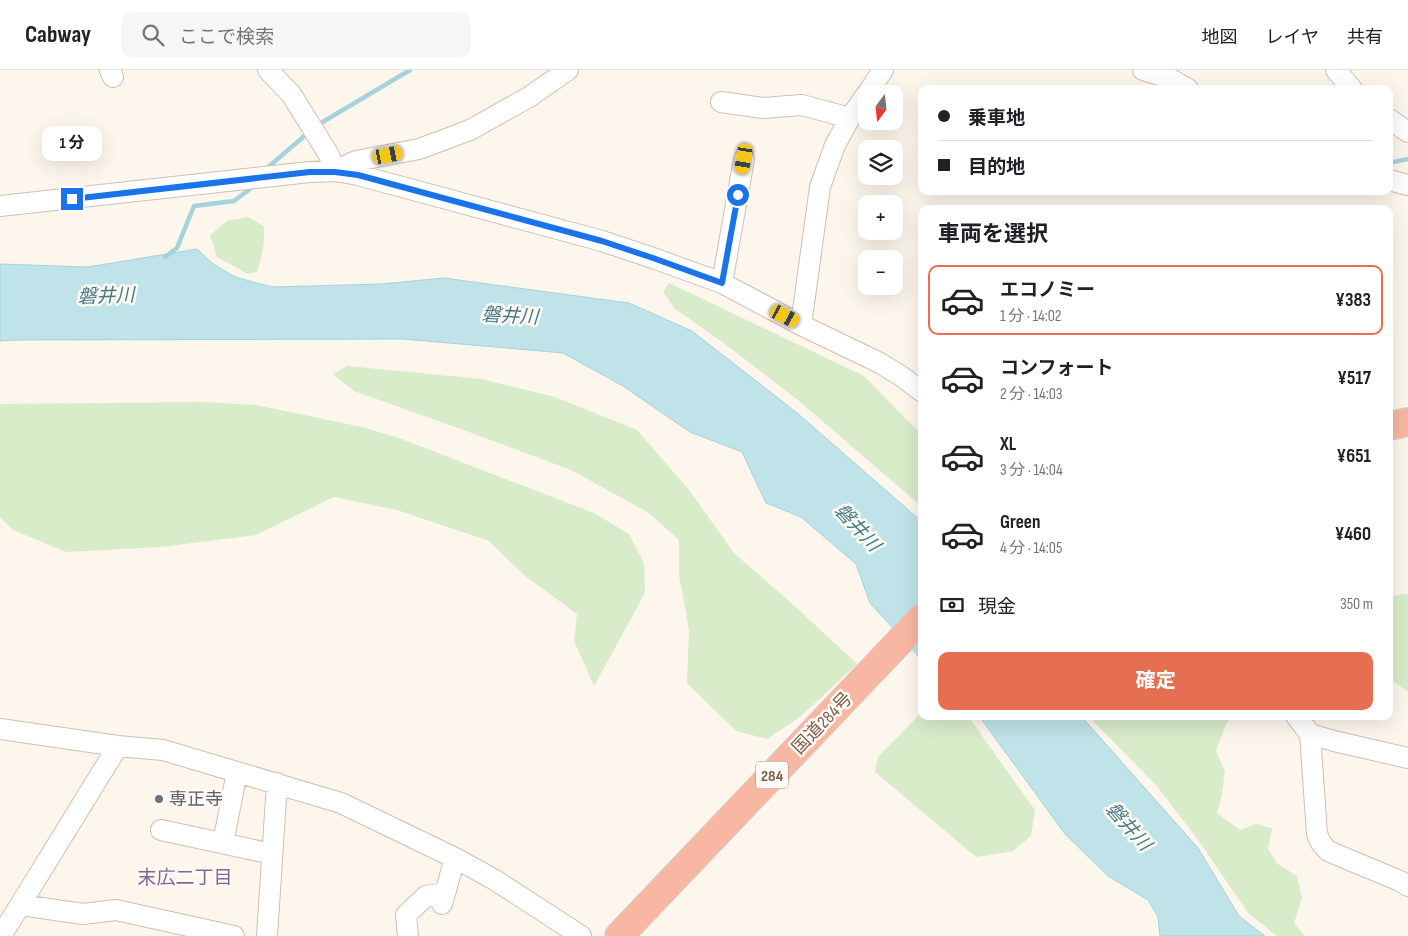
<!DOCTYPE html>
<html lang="ja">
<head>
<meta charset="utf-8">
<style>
  :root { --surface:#fff; --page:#f6f6f6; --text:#202124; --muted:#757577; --line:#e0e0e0; --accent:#e76f51 }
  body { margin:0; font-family:"Sofia Sans Condensed","Noto Sans JP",sans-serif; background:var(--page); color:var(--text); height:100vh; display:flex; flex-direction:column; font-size:19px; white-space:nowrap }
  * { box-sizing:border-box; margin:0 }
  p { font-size:16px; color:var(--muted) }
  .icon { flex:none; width:28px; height:28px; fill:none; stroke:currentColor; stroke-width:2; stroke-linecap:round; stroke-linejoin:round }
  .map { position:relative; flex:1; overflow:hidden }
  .details { position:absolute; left:918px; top:135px; width:475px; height:515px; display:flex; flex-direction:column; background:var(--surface); border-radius:10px; box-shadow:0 5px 20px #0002 }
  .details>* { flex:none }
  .top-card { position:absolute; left:918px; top:15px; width:475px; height:110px; border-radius:10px; box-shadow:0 5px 20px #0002; display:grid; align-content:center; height:110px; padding:0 20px; background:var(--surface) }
  .needle { width:32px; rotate:195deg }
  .fabs { position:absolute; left:858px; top:15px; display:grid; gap:10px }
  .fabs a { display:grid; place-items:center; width:45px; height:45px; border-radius:10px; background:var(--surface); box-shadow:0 5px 20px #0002; font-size:25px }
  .end { position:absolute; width:22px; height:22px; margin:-11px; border:6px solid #1a73e8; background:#fff; box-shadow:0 0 0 2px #fff }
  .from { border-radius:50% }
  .bubble { position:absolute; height:35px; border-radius:10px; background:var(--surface); box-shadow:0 5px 20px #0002; font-size:16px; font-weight:700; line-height:35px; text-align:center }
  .car { position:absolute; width:15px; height:30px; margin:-15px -8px; border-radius:6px; box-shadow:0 0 4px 1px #0007; background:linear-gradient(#f5c518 24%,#345 0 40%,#f5c518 0 76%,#345 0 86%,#f5c518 0) }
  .top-card b { display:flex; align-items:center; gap:18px; height:48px; font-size:19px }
  .top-card b+b { border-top:1px solid var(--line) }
  .top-card i { width:12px; height:12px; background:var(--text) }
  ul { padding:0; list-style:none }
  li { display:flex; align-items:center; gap:15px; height:70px; margin:0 10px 8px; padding:0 10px; border:2px solid transparent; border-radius:10px }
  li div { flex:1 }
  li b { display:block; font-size:19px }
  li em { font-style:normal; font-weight:700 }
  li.current { border-color:var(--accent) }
  li>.icon { width:45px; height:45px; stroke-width:1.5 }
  h2 { padding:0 20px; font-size:22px; line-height:60px }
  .pay { display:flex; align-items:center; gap:12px; height:55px; padding:0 20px; font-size:19px }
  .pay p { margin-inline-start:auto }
  .action { display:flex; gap:10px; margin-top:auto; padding:10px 20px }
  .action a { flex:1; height:58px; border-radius:10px; background:var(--accent); color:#fff; font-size:20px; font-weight:700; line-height:58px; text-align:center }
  header { display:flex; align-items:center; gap:30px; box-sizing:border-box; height:70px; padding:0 25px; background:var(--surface); border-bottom:1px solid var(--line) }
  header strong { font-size:24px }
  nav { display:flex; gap:28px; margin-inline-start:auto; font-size:18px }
  .search { width:350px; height:45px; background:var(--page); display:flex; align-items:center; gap:12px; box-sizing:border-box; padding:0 18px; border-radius:10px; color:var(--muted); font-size:19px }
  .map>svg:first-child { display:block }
</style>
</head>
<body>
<header>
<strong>Cabway</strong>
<div class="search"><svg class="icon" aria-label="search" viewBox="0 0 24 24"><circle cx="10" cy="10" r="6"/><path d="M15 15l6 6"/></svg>ここで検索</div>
<nav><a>地図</a><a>レイヤ</a><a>共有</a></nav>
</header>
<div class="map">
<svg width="1408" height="866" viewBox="0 0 1408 866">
  <rect width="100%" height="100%" fill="#fdf6ec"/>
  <path fill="#d8ecc9" d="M248,147l16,9c1,16 -2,31 -7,46l-9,2 -31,-17 -7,-22 17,-14z
    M669,213l195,93 57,58v72l-122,-105 -74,-57 -50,-35 -12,-17z
    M347,296l135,13 73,18 82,33 52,60 45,63 63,55 60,56 -57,53 -33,22 -31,-8 -49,-48 2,-53 -10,-55v-35l-30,-27 -78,-43 -102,-38 -115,-41 -21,-17z
    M205,332l51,3 106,22 37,11 195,75 35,21 15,29 1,30 -51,93 -20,-45 3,-27 -52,-38 -36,-35 -92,-31 -63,-13 -78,38 -95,12 -95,5 -53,-22 -13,-13v-113z
    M1407,524h1v98l-19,-14v-82z
    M921,644v2h47l67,94 -4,26 -18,15 -37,6 -101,-85 3,-15 41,-42z
    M1088,646h144l-6,8 -10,27 9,20 -3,23 -5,19 23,17 16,-6 16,4 -4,21 10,15 19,12 5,22 -8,25 11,13h-28l-29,-23 -47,-69 -45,-59z"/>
  <path fill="#bfe3e8" stroke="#a5d3da" d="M197,179l15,14 23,14 37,10 109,-3 63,-6 185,25 63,28 104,81 125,109v138l-51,-56 -14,-39 -55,-47 -35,-14 -24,-51 -52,-20 -67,-46 -60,-33 -160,-14 -386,1 -17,1v-77l88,3z
    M979,646h102l117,132 41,68 26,20h-105l-2,-19 -10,-17 -40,-24 -43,-42z"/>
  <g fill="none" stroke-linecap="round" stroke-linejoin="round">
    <path stroke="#a5d3da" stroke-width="4.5" d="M321,53l89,-53
      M1389,93l19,-4
      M267,98l41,-35
      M165,187l12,-9 17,-42 40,-5 16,-12"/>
    <g stroke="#d1beb0" stroke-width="22">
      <path id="minor" d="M110,0l3,7
        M268,0l23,24 38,61 6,16 21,-10 63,-12 51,-19 59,-33 39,-27
        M1143,0l26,8 19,11
        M1336,0l16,19
        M867,24l16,-24
        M721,32l42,6 39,-3 48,13
        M1389,49l19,13
        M1389,110l19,5
        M0,136l310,-34 25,-1 23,4 244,66 51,17 69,25 79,42 79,38 21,13 20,15
        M722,213l22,-124
        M801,255l19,-138 15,-42 15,-27 16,-23
        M1296,646l14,18 7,100 4,9 7,8 72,30 8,5
        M0,659l118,17 45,4 178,53 114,55 40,22 86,56
        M1310,664l24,7 74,17
        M161,760l111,24
        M223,773l14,-71
        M442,834l13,-46
        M21,835l62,9 33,-4 118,26
        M1,866l117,-190
        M267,866l10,-153
        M408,866l-2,-21 20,-19 19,-3"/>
    </g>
    <g stroke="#dad1cd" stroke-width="30">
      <path id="highway" d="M1389,356l19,-4
        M619,866l302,-317"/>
    </g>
    <use href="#minor" stroke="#fff" stroke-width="20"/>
    <use href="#highway" stroke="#f7b7a3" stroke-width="28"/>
  </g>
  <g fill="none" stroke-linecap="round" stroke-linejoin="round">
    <path stroke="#1a73e8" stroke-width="6" d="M72,129l238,-27h25l23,3 244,66 51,17 69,25 16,-88"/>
  </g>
  <circle fill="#6b7280" stroke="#fffaf3" stroke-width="2" cx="159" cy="729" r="5"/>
  <g text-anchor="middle" stroke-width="5" stroke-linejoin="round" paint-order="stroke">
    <rect fill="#fffaf3" stroke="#a28b7f" stroke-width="1" x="756" y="691.5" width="32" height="27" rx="4"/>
    <g font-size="16" font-weight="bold" fill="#7a5c4d">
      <text x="772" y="711">284</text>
    </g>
    <g font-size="18" fill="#7a5c4d" stroke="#fffaf3">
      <text transform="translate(822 653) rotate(-46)" y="6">国道284号</text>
    </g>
    <g font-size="18" fill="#5b616d" stroke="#fffaf3" text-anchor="start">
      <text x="169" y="735">専正寺</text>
    </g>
    <g font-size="19" font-style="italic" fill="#437c86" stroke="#fffaf3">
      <text transform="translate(106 225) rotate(-2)" y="7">磐井川</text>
      <text transform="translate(510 245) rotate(3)" y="7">磐井川</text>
      <text transform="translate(858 457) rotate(47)" y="7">磐井川</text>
      <text transform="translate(1129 756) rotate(48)" y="7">磐井川</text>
    </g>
    <g font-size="19" fill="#846695" stroke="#fffaf3">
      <text x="185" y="814">末広二丁目</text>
    </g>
  </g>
</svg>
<div class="fabs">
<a><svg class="needle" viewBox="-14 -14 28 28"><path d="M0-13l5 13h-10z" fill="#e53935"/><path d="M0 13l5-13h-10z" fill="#757577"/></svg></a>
<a><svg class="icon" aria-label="layers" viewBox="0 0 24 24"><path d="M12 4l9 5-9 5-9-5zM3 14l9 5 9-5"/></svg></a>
<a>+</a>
<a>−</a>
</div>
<i class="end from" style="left:738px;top:125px"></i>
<i class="end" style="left:72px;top:129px"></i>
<div class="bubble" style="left:42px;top:56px;width:60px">1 分</div>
<i class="car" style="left:388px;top:85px;rotate:79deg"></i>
<i class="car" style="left:744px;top:89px;rotate:190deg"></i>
<i class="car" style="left:785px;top:246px;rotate:118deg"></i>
<div class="top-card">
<b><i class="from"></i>乗車地</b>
<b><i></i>目的地</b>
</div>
<section class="details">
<h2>車両を選択</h2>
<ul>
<li class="current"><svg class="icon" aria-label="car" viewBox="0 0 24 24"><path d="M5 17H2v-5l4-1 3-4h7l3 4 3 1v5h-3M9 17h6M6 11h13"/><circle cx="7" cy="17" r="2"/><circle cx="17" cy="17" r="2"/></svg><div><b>エコノミー</b><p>1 分 · 14:02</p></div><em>¥383</em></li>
<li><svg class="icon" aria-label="car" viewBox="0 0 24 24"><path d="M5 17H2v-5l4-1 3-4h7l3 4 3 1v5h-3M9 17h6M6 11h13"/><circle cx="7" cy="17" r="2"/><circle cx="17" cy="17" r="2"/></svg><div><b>コンフォート</b><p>2 分 · 14:03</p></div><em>¥517</em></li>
<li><svg class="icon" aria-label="car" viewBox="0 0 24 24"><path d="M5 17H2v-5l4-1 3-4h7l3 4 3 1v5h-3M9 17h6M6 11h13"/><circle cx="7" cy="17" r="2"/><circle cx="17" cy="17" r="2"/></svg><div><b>XL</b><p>3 分 · 14:04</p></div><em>¥651</em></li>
<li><svg class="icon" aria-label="car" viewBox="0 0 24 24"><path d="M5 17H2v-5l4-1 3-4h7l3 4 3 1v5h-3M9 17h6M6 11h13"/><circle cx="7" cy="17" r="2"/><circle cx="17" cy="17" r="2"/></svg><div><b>Green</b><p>4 分 · 14:05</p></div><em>¥460</em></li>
</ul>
<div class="pay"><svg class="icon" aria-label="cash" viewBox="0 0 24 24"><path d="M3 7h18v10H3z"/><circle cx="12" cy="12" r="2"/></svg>現金<p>350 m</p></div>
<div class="action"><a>確定</a></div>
</section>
</div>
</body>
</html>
